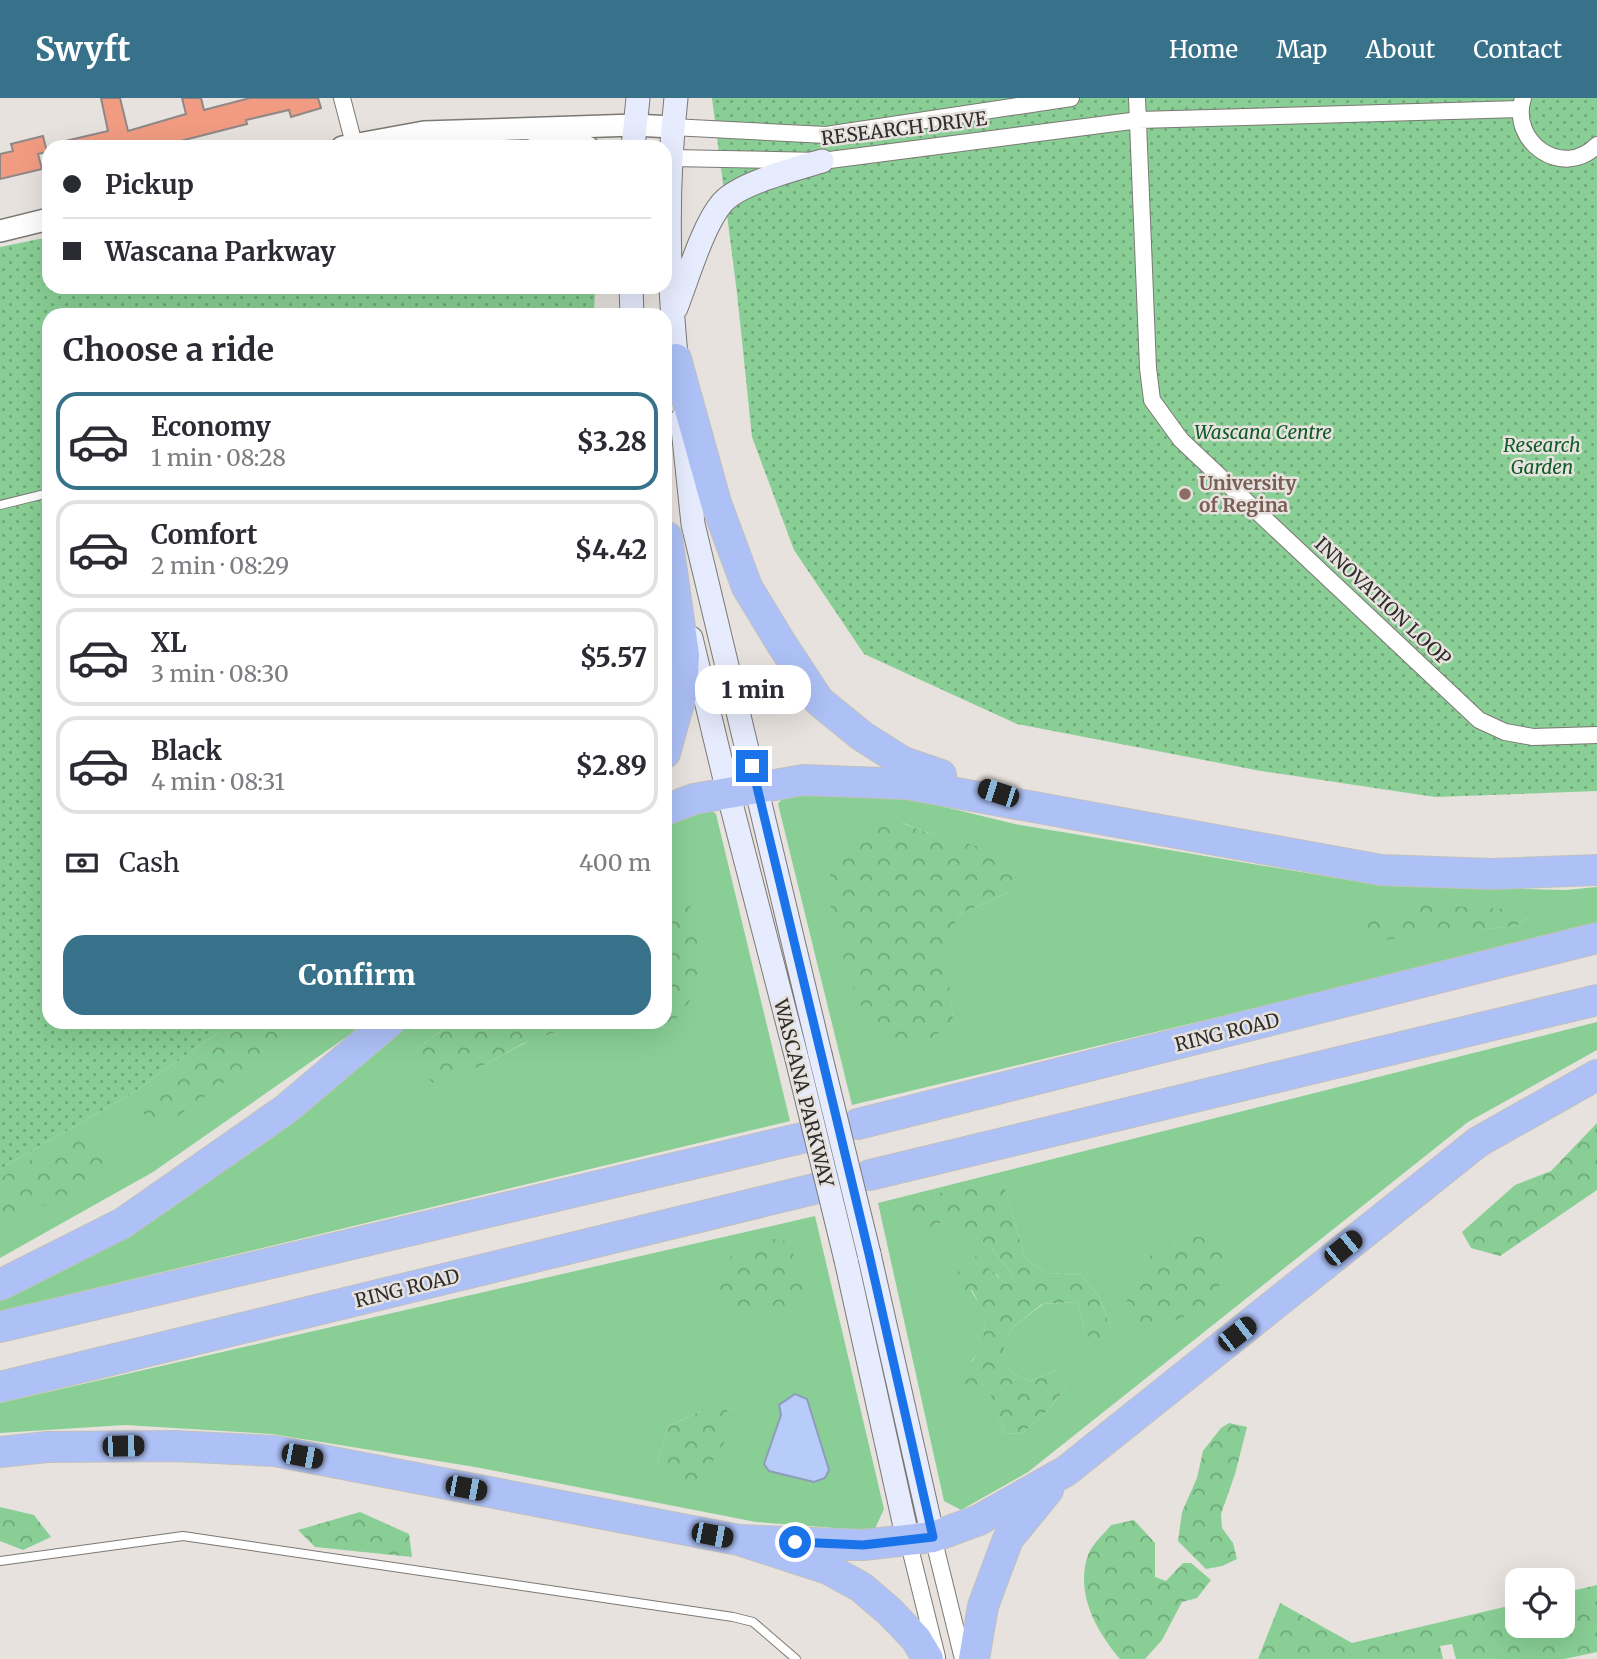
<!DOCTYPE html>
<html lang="en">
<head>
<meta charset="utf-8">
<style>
  :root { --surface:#fff; --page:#f2f2f3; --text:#2b2b33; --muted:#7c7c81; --line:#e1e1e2; --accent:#37718a }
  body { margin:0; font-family:Merriweather,serif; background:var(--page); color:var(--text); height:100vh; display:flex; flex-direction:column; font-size:26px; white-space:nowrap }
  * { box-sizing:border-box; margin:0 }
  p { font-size:23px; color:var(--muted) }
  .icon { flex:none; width:38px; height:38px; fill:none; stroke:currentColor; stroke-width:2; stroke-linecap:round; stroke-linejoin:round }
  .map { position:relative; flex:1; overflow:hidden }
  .sheet { position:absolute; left:42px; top:210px; width:630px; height:721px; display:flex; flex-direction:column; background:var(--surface); border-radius:21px; box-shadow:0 7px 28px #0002 }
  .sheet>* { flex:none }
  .hud { position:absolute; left:42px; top:42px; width:630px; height:154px; border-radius:21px; box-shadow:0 7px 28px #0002; display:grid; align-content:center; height:154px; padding:0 21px; background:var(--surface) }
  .fabs { position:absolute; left:1505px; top:1470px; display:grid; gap:14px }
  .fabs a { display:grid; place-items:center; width:70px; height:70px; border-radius:14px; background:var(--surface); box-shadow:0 7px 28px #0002; font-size:35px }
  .end { position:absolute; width:32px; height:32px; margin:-16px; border:9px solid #1a73e8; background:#fff; box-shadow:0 0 0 4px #fff }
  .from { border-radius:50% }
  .bubble { position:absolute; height:49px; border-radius:21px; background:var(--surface); box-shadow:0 7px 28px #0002; font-size:23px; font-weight:800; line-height:49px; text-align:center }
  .car { position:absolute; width:21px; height:42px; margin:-21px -10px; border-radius:9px; box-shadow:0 0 5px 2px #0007; background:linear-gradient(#222 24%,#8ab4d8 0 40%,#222 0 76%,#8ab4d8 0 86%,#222 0) }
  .hud b { display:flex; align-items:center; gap:24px; height:66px; font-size:26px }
  .hud b+b { border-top:2px solid var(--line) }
  .hud i { width:18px; height:18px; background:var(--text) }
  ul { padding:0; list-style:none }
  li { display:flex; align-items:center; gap:21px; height:98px; margin:0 14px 10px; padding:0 7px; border:4px solid var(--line); border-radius:21px }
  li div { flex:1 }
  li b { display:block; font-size:26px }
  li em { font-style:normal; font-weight:800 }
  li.current { border-color:var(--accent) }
  li>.icon { width:63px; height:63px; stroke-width:1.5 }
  h2 { padding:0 21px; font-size:32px; line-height:84px }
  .pay { display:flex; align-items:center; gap:18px; height:77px; padding:0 21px; font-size:26px }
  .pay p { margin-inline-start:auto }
  .primary-button { display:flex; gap:14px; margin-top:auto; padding:14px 21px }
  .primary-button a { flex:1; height:80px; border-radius:21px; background:var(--accent); color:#fff; font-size:28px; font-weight:800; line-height:80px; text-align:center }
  header { display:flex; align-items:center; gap:42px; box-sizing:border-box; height:98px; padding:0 35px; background:var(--accent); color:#fff }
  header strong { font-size:33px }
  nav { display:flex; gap:38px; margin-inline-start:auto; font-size:24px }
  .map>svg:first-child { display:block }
</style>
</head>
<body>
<header>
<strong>Swyft</strong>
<nav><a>Home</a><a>Map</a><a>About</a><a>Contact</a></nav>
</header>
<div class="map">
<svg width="1597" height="1561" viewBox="0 0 1597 1561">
  <defs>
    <pattern id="forest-crowns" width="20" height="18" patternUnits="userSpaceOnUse" patternTransform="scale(1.75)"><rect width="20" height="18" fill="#89cf95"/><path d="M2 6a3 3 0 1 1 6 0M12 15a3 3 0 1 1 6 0" fill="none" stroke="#70a87a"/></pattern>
    <pattern id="park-dots" width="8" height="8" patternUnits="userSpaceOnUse" patternTransform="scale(1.75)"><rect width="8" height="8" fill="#89cf95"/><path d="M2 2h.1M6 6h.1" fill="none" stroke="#70a87a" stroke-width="1.8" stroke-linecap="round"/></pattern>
  </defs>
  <rect width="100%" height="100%" fill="#e7e2dd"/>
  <path fill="#89cf95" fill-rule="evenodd" d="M875,692l140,34 369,62 182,4 31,-3v39l-745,179 -74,-301 7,-9zM903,725l31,12 73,58 -47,21 -17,27 10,78zM1531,818l-15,10 -153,15z
    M706,708l10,8 74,307 -790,190v-20l401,-269h52l-36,27 69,15c27,-15 65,-36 95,-42 23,-4 65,0 88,6l-4,-212z
    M233,924h135l-215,150 -153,86v-89l131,-75z
    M1597,924v28l-129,72 -440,350 -67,38 -17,-9 -66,-298zM1003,1084l22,76 21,15 35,2 19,23 11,31 -26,2 -7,-29 -35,2 -32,25 -11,27 12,17 19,8 25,-11 12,16 -21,25 -24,22 -18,1 -17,-48 -7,-1 -9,-24 13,-20 -1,-28 -13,-23 25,-16 10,11 8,-9 -22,-27 -37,-30 -20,5z
    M815,1118l69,293 -10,22 -118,-9 -281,-55 -203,-33 -147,-9 -125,8v-30zM701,1313l-44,53 12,-38z"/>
  <path fill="url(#forest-crowns)" d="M902,725l32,12 62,16 20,19 -9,23 -47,21 -16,27 9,78 -24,23 -44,-3 -27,-38 -27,-81 -1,-53 40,-39z
    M665,790l29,22 6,62 -10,29 -21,27 -24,-6h20z
    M1427,807l96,5 8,6 -15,10 -153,16 5,-24z
    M251,924h40l-10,18 -35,29 -26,16 -42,31 -23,6 -11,-8 -4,-17 46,-35z
    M453,924h129l-60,22 -36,20 -53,19 -14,-13 -2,-21z
    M1597,1025v67l-97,66 -29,-8 -9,-16 53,-47 36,-14z
    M77,1041l24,8 8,22 -38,34 -35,3 -27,18 -9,-2v-43l29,-18z
    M1003,1083l22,77 21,15 35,2 19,23 11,31 -7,14 -8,4 -11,-16 -7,-29 -36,2 -31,25 -10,27 11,17 19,8 25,-11 13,1 -1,15 -21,25 -24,22 -18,1 -17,-47 -7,-2 -12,6 -8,-8c20,-41 35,-48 11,-93h-15l-3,-11 10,-17 9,-8 33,30 8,-8 -22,-27 -37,-29 -20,4 -18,12 -10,-24 17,-16z
    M1180,1136l36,6 14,28 -24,40 -53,21 -25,-6 -7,-7 21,-54z
    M758,1138l31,6 17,48 -18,24 -35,1 -38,-23v-23z
    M724,1309l13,15 -38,61 -33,-2 -9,-17 12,-38 32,-15z
    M1229,1325l18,4 -12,47 -14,40 1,14 11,15 4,16 -15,7 -16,3 -28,-28 4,-29 15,-34 6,-27 18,-23z
    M0,1409l34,8 17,22 -28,13 -23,-9z
    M360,1414l49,22 3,23 -97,-10 -17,-17z
    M1134,1422l21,23v34l11,4 17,-18h8l20,17 -14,18 -15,4 -20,38 -17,19h-25c-24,-28 -45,-66 -32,-104 4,-11 16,-21 23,-30z
    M1597,1487v67l-33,7h-108l-4,-15 -12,2 3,13h-185l22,-56 72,40 165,-39v22h46v-33z"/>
  <path fill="url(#park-dots)" d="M712,0h885v693l-162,6 -174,-26 -244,-47 -153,-70 -70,-104 -42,-113 -15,-144z
    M49,139v50h546l-1,28h-545v707h184l-102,72 -131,75v-922z"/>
  <path fill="#b7ccf8" stroke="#8e9cba" stroke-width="2" d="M795,1296l12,5 22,71 -4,8 -11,4 -45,-11 -5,-7 17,-49 -2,-10z"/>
  <path fill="#f19c82" stroke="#8f8886" stroke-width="2" d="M101,0h19l8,33 58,-17 -4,-16h19l3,12 46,-12h68l3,10 -30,9 -2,-7 -43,10 1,4 -90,23h-95l-1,-5 47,-11z
    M43,38l4,16 -9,2 4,15 -42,10v-25l13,-3 -2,-7z"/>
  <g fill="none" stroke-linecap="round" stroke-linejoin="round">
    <g stroke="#7c7873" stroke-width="10">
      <path id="service" d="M0,407l49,-12
        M0,1463l183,-25 550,81 20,5 43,37"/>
    </g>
    <g stroke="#7c7873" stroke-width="18">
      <path id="minor" d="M342,0l12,46
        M1137,0l11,270 4,32 29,40 298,280 26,12 28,5 64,-2
        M1523,0c-14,44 40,82 74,47
        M672,29l154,8 245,-37
        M669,60l153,3 317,-41 381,-11
        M933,1439l30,122
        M908,1442l29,117"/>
    </g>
    <g stroke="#7c7873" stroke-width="24">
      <path id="tertiary" d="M539,40l49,9
        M342,49l82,-15 210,-7 38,2
        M0,133l49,-12"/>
    </g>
    <g stroke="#7c7873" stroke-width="25">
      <path id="secondary" d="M676,0c-10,90 -8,186 2,276
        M633,49l5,-49
        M631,189l1,28
        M676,210c11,-28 27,-83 46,-105 17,-20 74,-34 100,-42
        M682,321l11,105 127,530
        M691,540l37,154 69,267
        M869,1156l64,283
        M846,1162l62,280"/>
    </g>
    <g stroke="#c1c0bf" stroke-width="32">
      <path id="motorway" d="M676,261l40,144 31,84 34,56 38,58 43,35 41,26 38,13
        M665,655l17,-61 2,-37 -17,-118
        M665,712l29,-11 109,-19 104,4 474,86 111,4 105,-4
        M858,1026l739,-186
        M870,1077l727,-175
        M0,1187l123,-62 163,-114 103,-87
        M0,1229l802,-189
        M0,1289l814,-198
        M0,1354l47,-5 127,-1 101,5 464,89 89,29 33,18 28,24 27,28 12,20
        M739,1442l124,5 70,-8 46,-17 87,-49 412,-329 119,-67
        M974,1561l9,-53 25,-67 40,-49"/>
    </g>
    <use href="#service" stroke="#fff" stroke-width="8"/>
    <use href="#minor" stroke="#fff" stroke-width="16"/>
    <use href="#tertiary" stroke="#fff" stroke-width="21"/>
    <use href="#secondary" stroke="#e6ecfd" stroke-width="23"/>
    <use href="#motorway" stroke="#adc1f7" stroke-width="30"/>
    <g stroke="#7c7873" stroke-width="25" stroke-linecap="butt">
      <path id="secondary-bridge" d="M820,956l49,200
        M797,961l49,201"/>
    </g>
    <use href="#secondary-bridge" stroke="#e6ecfd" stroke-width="23"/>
  </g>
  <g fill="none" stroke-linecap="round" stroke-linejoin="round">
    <path stroke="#1a73e8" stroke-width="9" d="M752,668l117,488 64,283 -70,8 -68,-3"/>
  </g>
  <circle fill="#8d6e63" stroke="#e7e2dd" stroke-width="2.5" cx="1185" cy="396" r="7"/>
  <g text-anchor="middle" stroke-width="5" stroke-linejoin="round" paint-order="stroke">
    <g font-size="19" fill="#2f2d2b" stroke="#e7e2dd">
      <text transform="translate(904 30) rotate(-7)" y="7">RESEARCH DRIVE</text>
      <text transform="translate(1383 503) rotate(43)" y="7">INNOVATION LOOP</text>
      <text transform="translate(1227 934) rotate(-14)" y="7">RING ROAD</text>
      <text transform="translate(804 995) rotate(76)" y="7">WASCANA PARKWAY</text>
      <text transform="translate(407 1190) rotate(-14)" y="7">RING ROAD</text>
    </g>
    <g font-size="19" font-style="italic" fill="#0e5c27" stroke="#e7e2dd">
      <text x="1263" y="341">Wascana Centre</text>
      <text x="1542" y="354">Research<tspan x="1542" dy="22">Garden</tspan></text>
    </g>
    <g font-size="19" font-weight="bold" fill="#785e54" stroke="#e7e2dd" text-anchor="start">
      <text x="1199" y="392">University<tspan x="1199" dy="22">of Regina</tspan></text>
    </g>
  </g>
</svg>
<div class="fabs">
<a><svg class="icon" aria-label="locate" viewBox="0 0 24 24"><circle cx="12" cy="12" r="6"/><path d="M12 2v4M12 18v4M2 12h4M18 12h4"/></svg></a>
</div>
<i class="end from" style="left:795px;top:1444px"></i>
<i class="end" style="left:752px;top:668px"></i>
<div class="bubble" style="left:695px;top:567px;width:116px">1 min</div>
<i class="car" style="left:998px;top:695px;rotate:288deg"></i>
<i class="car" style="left:1343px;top:1150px;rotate:51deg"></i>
<i class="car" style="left:1237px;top:1236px;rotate:52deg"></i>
<i class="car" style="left:123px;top:1348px;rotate:89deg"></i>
<i class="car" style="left:302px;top:1358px;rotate:101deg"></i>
<i class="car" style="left:466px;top:1390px;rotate:101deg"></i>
<i class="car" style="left:712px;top:1437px;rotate:101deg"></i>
<div class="hud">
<b><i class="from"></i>Pickup</b>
<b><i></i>Wascana Parkway</b>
</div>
<section class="sheet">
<h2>Choose a ride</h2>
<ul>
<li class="current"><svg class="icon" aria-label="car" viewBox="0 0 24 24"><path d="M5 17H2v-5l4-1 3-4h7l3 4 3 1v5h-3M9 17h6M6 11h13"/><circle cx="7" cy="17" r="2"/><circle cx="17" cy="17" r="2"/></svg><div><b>Economy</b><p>1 min · 08:28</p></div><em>$3.28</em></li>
<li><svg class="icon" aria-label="car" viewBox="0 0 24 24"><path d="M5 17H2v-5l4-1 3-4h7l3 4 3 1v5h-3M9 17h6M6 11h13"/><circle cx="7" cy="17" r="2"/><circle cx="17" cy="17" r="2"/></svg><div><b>Comfort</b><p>2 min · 08:29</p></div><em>$4.42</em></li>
<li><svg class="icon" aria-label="car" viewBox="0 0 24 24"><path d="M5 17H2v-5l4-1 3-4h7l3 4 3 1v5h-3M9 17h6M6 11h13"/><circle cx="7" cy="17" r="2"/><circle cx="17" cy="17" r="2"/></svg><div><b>XL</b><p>3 min · 08:30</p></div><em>$5.57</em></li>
<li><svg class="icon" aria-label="car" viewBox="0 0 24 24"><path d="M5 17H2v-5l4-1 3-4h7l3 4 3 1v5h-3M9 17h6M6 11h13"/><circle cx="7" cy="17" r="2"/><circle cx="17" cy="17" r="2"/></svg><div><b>Black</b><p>4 min · 08:31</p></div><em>$2.89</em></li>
</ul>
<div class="pay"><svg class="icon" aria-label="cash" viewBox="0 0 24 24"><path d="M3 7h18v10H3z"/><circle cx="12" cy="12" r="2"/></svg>Cash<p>400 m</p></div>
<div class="primary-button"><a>Confirm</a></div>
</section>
</div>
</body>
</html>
